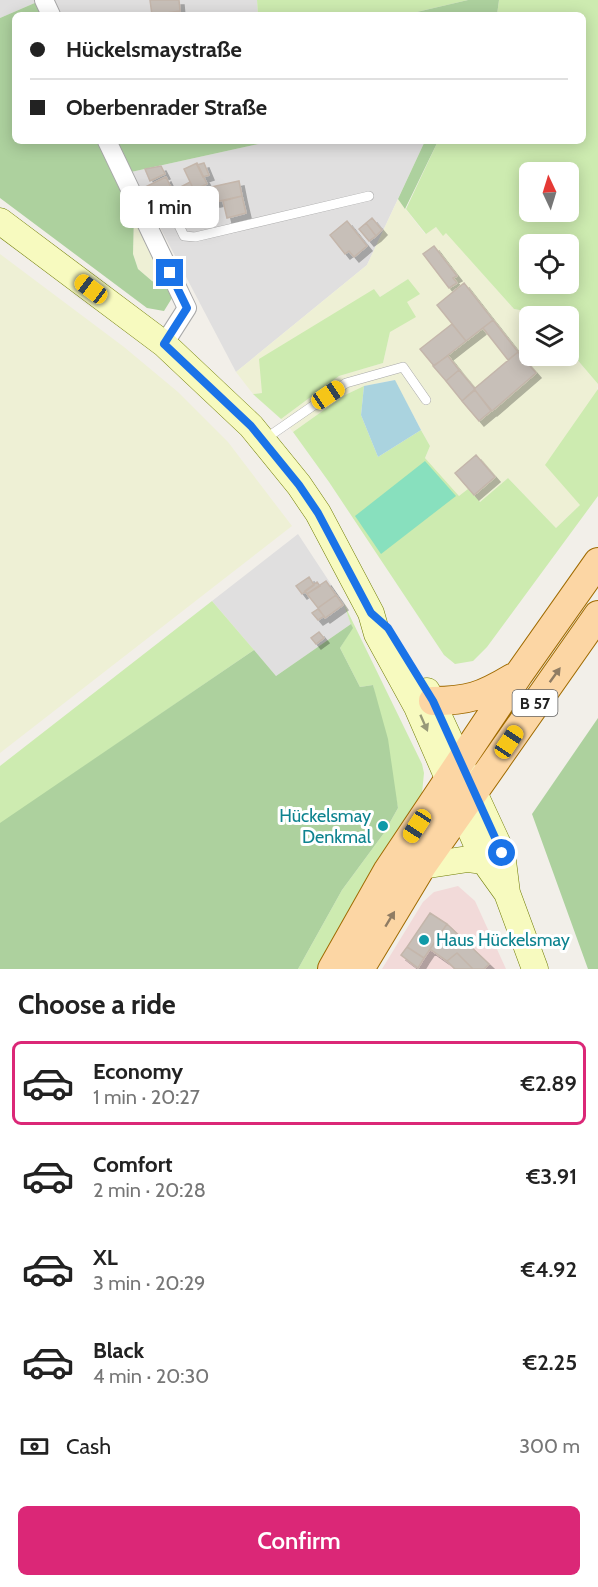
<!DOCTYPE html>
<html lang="en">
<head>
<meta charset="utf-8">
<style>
  :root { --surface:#fff; --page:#f6f6f6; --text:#222; --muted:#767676; --line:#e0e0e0; --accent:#db2777 }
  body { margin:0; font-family:Cabin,sans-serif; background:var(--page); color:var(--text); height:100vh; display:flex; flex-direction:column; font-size:22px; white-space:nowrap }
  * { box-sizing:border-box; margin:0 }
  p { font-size:20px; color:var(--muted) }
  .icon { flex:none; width:33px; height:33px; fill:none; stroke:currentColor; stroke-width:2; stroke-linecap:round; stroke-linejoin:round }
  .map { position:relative; height:969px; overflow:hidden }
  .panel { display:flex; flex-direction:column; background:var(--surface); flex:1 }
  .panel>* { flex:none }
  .guide { position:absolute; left:12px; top:12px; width:574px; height:132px; border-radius:9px; box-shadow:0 3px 15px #0003; display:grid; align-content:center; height:132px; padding:0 18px; background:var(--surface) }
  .needle { width:39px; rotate:356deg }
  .fabs { position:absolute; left:519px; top:162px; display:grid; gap:12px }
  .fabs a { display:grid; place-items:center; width:60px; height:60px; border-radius:9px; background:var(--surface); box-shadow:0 3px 15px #0003; font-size:30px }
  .end { position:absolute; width:27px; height:27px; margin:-14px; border:8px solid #1a73e8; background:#fff; box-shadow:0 0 0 3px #fff }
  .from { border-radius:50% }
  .bubble { position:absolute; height:42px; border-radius:9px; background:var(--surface); box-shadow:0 3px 15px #0003; font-size:20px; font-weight:600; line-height:42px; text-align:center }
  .car { position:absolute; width:18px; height:36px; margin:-18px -9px; border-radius:8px; box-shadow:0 0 4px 2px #0007; background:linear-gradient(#f5c518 24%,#345 0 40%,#f5c518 0 76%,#345 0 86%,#f5c518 0) }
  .guide b { display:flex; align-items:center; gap:21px; height:57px; font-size:22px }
  .guide b+b { border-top:2px solid var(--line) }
  .guide i { width:15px; height:15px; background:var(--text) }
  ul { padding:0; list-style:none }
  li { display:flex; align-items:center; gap:18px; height:84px; margin:0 12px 9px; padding:0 6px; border:3px solid transparent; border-radius:9px }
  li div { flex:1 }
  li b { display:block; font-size:22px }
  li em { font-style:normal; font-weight:600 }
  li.selected { border-color:var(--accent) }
  li>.icon { width:54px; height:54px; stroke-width:1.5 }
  h2 { padding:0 18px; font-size:27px; line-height:72px }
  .pay { display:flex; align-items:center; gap:15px; height:66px; padding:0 18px; font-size:22px }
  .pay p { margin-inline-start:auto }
  .button { display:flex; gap:12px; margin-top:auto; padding:12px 18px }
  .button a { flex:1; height:69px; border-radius:9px; background:var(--accent); color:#fff; font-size:24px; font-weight:600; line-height:69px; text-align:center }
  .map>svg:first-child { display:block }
</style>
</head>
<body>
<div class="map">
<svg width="598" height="969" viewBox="0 0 598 969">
  <defs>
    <filter id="shadow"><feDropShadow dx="5" dy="5" stdDeviation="0" flood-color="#0004"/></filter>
  </defs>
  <rect width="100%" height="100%" fill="#f2efe9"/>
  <path fill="#e0dfdf" d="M0,0h36l1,2 -37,16z
    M52,0h205l1,15h-200z
    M272,141h153l-58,124 -131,107 -105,-200z
    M298,534l46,70 7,20 -75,52 -64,-75z"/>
  <path fill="#f2dad9" d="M458,886l17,15 31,68h-124l41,-67 11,-10z"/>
  <path fill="#eef0d5" d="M398,199l27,35 11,-7 7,8 3,-3 68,77 22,4 3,3h-9v40h38l1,-6 29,34 -18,121 -24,23 -48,-50 -28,24 -21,-6 -34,-38 5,-12 -36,-66 -30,6 -19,9 -52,37 -12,-13 58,-43 44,-13 7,-31 17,-30 1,-23 -28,18 -6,-8 -112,104 -9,1 -17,-22 131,-107z
    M134,214l35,76 -17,-9 -14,-12 -5,-15z
    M0,254l124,93 54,45 50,50 64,84 -292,227z"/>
  <path fill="#cdebb0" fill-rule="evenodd" d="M257,0h211l-64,15h-146z
    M499,0h99v384l-29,-34 -1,-34h-29l-3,-3 -22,-4 -68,-76 -3,3 -7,-9 -10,7 -20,-25 32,-68h146v-126h-87zM530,172h38v40h-38zM530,244h38v40h-38z
    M408,279l12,15 -13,8 9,15 -26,15 -7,31 -44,13 -58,43 -28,-25 9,-1 -3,-34 115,-70 6,8z
    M364,386l-3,29 17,42 43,-27 9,16 -5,12 34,38 9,-7 12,13 28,-24 48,50 24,-23 -35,-40 53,-76v107l-111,151 -14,14 -18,3 -11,-9 -115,-173 -36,-50 52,-37z
    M212,601l42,49 -254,174v-58z
    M344,604l78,160 2,9 -2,20 -101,176h-23l44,-79 42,-57 14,-25 -25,-123 -13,2 -20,-39 12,-20z"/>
  <path fill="#add19e" d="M468,0h31l-2,15h-93z
    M37,2l6,13h-28v126h84l35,73 -1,40 5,15 14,12 17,9 3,8 -8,13 -17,-3 -147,-110v-180z
    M115,141h157l-141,31z
    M425,141h13l-33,68 -7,-10z
    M351,624l2,4 -13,20 20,39 13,-2 15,54 10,69 -14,25 -42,57 -44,79h-298v-146l254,-173 22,26z
    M598,718v251h-10l-56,-155z"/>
  <path fill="#88e0be" d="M425,461l31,35 -75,58 -26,-38z"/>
  <path fill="#aad3df" d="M395,380l26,50 -43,27 -17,-42 3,-29z"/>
  <path fill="#c7bfb8" stroke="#c4b6ab" stroke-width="1.5" filter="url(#shadow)" d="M150,0h29l1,11 -28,4z
    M197,163l10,21 -13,6 -10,-21z
    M204,163l5,12 -6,2 -6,-12z
    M161,166l4,8 -15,7 -5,-12z
    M166,177l10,21 -21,10 -10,-21z
    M239,181l3,15 -27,6 -4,-15z
    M190,182l4,8 -18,8 -1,-8z
    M242,196l4,17 -19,5 -4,-17z
    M372,218l10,12 -6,6 -10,-13z
    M347,221l20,25 -13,11 -5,-6 -4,3 -15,-19z
    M366,223l10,13 -7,5 -10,-12z
    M434,246l23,30 -4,2 4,5 -8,5 -26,-34z
    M464,283l29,37 -27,21 -29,-36z
    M493,320l25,32 -10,8 -25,-32z
    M452,324l14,17 -32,25 -14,-17z
    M518,352l18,21 -44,38 -18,-22z
    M448,356l11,14 -13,11 -13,-15z
    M459,370l16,19 -13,12 -16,-20z
    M475,390l16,21 -12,10 -17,-20z
    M476,455l19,22 -21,18 -19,-22z
    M309,577l5,8 -12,9 -6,-8z
    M326,581l10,14 -18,13 -11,-14z
    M317,582l3,4 -13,8 -2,-3z
    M336,595l7,10 -18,13 -7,-10z
    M318,609l6,7 -6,4 -6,-7z
    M319,632l5,6 -8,6 -5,-6z
    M430,913l17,11 -23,34 -17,-11z
    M447,924l42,40 -5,5h-11l-16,-16 -10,8 -17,-12z
    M407,947l17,11 -6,10 -17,-13z
    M457,953l16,16h-18l-8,-8z"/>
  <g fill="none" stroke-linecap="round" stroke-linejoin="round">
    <g stroke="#a9a9a9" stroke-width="10">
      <path id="service" d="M171,209l13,27 11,1 174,-41
        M145,220l40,-17
        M265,439l81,-56 57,-16 23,33"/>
    </g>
    <g stroke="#a9a9a9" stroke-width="20">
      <path id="minor" d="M44,0l7,15
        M107,141l80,167 -23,36"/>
    </g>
    <g stroke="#707d05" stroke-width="27">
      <path id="secondary" d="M0,221l164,123 87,82 48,59 19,28 53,100 6,21 40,73 67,154 23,32
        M427,691l75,162 5,40 28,76
        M422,866l46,-7 16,2"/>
    </g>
    <g stroke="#a06b00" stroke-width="30">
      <path id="primary" d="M433,701c35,0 49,-5 79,-23
        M332,969l56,-99 131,-196 79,-112
        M360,969l62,-103 176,-251"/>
    </g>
    <use href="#service" stroke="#fff" stroke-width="9"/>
    <use href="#minor" stroke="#fff" stroke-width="18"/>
    <use href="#secondary" stroke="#f7fabf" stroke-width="26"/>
    <use href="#primary" stroke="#fcd6a4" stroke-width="28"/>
  </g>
  <defs><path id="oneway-solid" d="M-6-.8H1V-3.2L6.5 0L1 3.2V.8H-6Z" transform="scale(1.5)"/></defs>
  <g fill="#8f7c63">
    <use href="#oneway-solid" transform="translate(555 675) rotate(-54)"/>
    <use href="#oneway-solid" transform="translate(390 919) rotate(-59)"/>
  </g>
  <use fill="#979978" href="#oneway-solid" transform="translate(424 723) rotate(66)"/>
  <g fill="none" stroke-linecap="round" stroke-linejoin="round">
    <path stroke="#1a73e8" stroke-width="8" d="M170,273l17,35 -23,36 87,82 48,59 19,28 53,100 17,15 45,73 69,152"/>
  </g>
  <g fill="#0f9aa8" stroke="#fff" stroke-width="2">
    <circle cx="383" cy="826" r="6"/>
    <circle cx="424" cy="940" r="6"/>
  </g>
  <g text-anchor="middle" stroke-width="6" stroke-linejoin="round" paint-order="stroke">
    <rect fill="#fff" stroke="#646464" stroke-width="1.5" x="512.5" y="690" width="45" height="26" rx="4.5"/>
    <g font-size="16" font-weight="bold" fill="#222">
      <text x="535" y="709">B 57</text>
    </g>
    <g font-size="18" fill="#0d838f" stroke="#fff" text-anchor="end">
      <text x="371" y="822">Hückelsmay<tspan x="371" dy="21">Denkmal</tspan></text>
      <text x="436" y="946" text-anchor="start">Haus Hückelsmay</text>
    </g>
  </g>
</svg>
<div class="fabs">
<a><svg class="needle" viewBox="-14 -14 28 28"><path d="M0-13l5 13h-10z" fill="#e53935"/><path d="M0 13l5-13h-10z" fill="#767676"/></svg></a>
<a><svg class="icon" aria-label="locate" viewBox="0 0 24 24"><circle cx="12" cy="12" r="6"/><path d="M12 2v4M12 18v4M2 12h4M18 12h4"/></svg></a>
<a><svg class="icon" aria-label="layers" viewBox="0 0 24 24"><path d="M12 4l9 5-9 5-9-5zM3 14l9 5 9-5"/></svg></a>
</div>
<i class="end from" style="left:502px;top:853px"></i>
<i class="end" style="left:170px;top:273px"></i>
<div class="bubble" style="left:120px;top:186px;width:99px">1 min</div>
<i class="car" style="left:91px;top:289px;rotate:307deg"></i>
<i class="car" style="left:328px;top:395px;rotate:56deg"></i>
<i class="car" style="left:509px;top:742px;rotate:34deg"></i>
<i class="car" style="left:417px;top:826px;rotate:213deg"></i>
<div class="guide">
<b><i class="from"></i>Hückelsmaystraße</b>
<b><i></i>Oberbenrader Straße</b>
</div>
</div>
<section class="panel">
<h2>Choose a ride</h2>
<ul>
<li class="selected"><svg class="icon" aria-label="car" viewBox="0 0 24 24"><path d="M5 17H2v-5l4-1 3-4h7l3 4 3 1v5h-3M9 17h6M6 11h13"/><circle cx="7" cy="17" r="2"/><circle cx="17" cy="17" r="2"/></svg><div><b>Economy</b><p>1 min · 20:27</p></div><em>€2.89</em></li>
<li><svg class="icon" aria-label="car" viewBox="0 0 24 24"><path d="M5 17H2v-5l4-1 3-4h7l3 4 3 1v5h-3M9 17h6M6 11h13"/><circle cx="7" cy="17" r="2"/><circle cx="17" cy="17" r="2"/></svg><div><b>Comfort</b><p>2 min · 20:28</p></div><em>€3.91</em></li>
<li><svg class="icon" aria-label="car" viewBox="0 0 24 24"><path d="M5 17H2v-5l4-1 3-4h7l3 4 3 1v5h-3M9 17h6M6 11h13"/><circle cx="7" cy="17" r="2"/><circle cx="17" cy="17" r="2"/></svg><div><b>XL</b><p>3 min · 20:29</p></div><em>€4.92</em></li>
<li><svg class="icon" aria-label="car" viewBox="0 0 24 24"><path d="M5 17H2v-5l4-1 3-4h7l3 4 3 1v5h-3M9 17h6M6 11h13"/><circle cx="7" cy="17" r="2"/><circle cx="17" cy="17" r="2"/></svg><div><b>Black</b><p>4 min · 20:30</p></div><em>€2.25</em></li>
</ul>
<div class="pay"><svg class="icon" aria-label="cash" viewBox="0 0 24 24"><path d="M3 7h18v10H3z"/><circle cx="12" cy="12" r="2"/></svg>Cash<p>300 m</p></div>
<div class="button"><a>Confirm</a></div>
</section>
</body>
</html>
